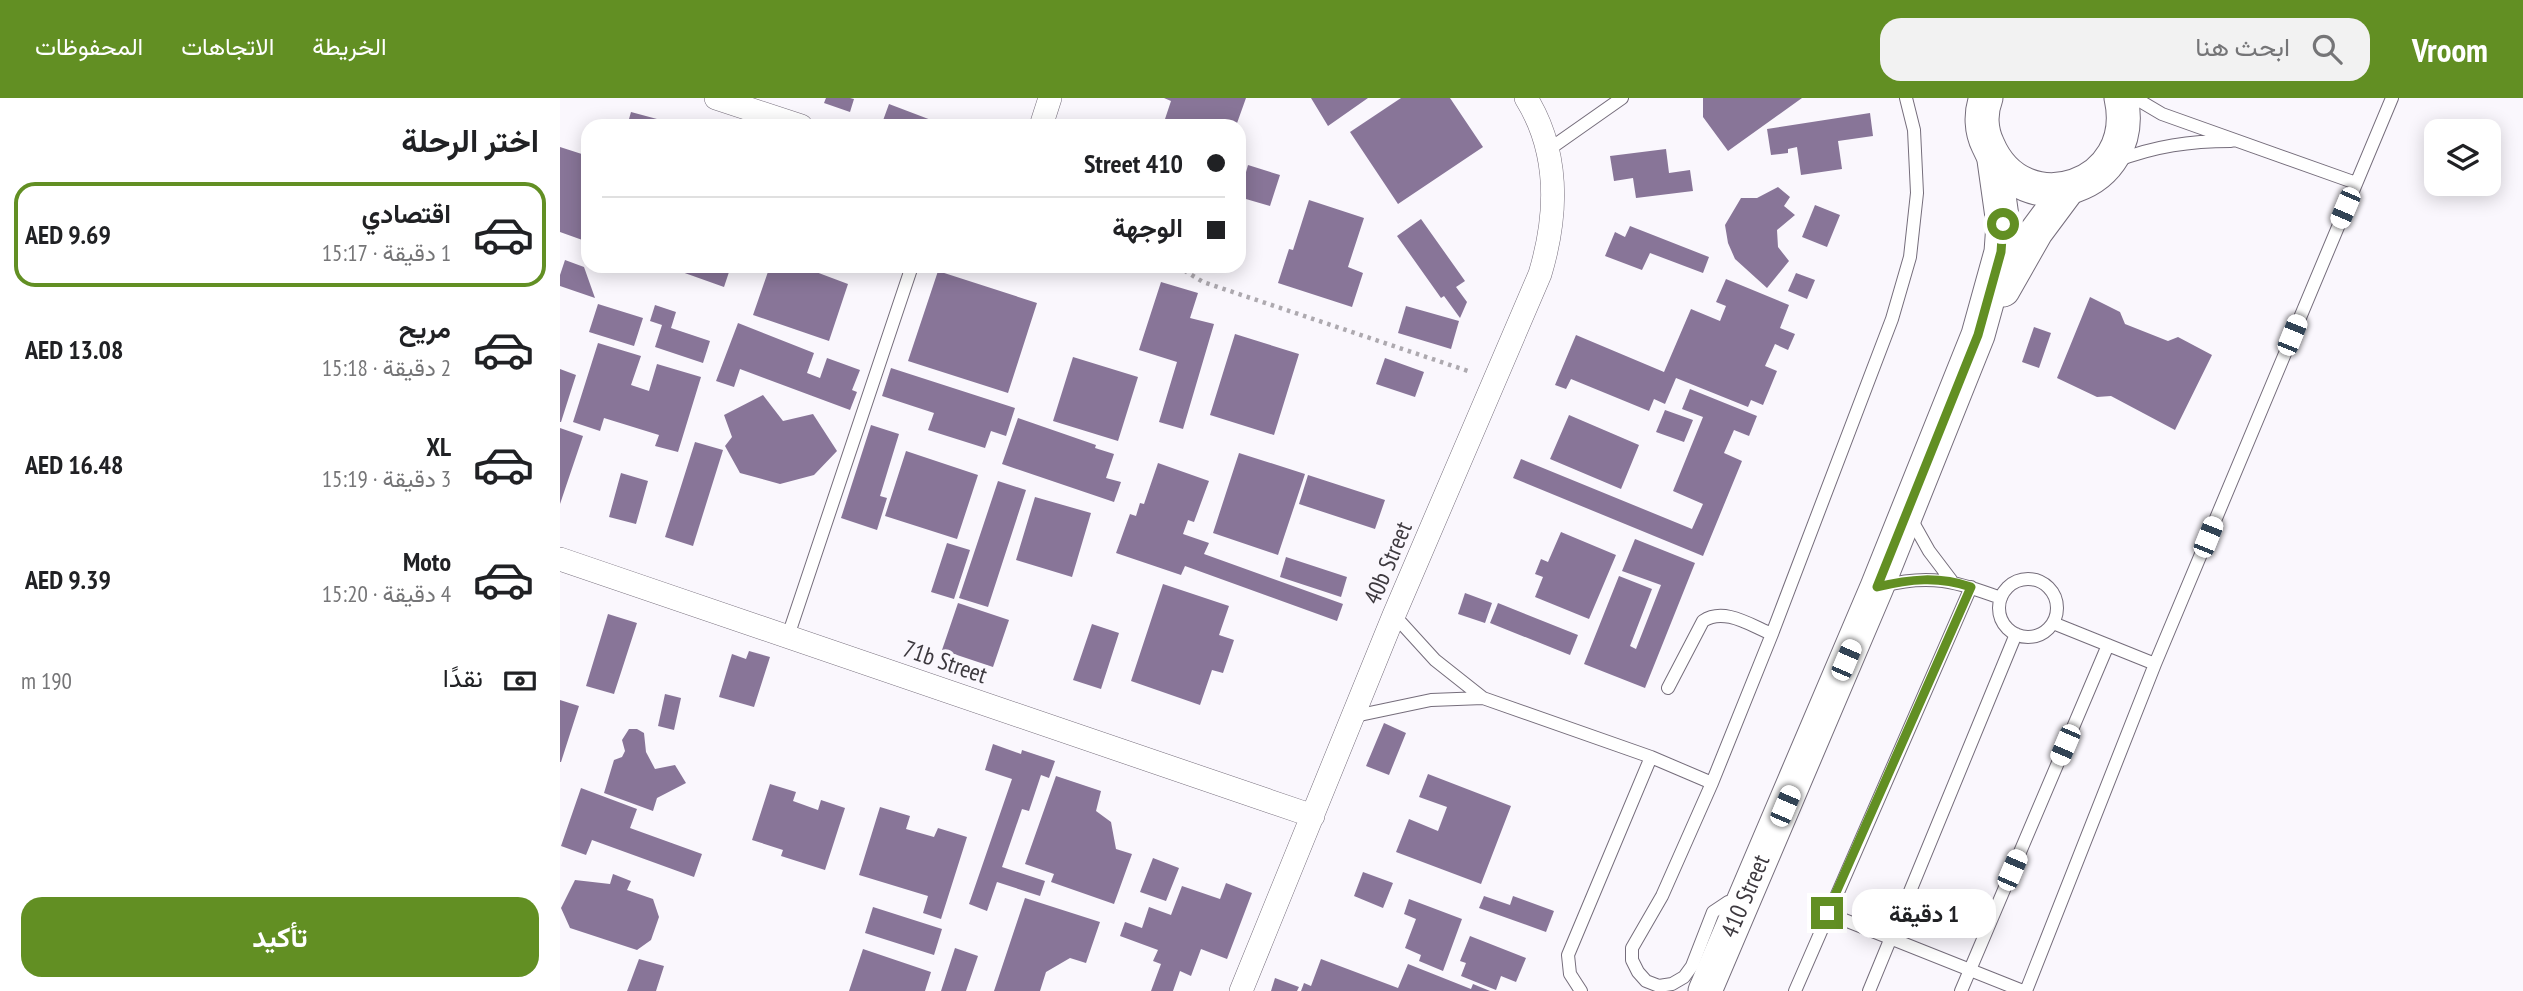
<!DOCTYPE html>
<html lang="ar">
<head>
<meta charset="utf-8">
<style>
  :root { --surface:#fff; --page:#f2f2f2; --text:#202124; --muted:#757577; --line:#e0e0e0; --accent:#628f23 }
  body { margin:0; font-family:"PT Sans Narrow",Vazirmatn,sans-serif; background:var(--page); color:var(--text); direction:rtl; height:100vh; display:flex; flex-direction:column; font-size:26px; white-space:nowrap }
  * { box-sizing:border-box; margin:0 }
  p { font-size:23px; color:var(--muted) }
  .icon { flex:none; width:38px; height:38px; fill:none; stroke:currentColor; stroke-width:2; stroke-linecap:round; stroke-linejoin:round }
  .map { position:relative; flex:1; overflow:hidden; direction:ltr }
  .side { display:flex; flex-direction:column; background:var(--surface); width:560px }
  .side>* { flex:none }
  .top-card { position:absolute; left:21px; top:21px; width:665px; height:154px; border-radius:21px; box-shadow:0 4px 18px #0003; direction:rtl; display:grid; align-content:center; height:154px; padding:0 21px; background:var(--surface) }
  .controls { position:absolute; left:1864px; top:21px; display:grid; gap:14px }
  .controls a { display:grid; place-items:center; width:77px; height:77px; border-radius:14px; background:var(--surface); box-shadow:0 4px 18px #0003; font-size:35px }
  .end { position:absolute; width:32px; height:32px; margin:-16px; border:9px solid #628f23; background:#fff; box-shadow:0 0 0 4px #fff }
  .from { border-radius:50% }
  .bubble { position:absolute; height:49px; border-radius:21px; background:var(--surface); box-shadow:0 4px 18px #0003; font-size:23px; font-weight:700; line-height:49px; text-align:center; direction:rtl }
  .car { position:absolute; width:21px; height:42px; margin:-21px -10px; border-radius:9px; box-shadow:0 0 5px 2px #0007; background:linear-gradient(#fff 24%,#345 0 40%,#fff 0 76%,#345 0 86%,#fff 0) }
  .top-card b { display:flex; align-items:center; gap:24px; height:66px; font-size:26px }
  .top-card b+b { border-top:2px solid var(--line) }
  .top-card i { width:18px; height:18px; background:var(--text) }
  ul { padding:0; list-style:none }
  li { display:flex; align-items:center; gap:21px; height:105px; margin:0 14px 10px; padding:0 7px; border:4px solid transparent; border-radius:21px }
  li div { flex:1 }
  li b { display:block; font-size:26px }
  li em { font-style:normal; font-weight:700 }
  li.selected { border-color:var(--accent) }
  li>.icon { width:63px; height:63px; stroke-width:1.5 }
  h2 { padding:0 21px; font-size:32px; line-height:84px }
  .pay { display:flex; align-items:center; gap:18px; height:77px; padding:0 21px; font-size:26px }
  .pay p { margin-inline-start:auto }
  .button { display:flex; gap:14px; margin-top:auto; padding:14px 21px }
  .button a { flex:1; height:80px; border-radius:21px; background:var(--accent); color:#fff; font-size:28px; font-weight:700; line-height:80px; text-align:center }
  header { display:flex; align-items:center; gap:42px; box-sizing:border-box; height:98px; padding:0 35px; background:var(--accent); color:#fff }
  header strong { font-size:33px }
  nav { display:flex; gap:38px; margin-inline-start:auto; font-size:24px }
  .search { width:490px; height:63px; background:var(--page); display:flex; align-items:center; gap:18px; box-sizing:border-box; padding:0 24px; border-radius:21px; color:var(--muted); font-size:26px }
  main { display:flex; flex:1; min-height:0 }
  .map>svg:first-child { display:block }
</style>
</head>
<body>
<header>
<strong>Vroom</strong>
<div class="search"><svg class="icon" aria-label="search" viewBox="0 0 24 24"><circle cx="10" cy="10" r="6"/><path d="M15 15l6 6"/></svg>ابحث هنا</div>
<nav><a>الخريطة</a><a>الاتجاهات</a><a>المحفوظات</a></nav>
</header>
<main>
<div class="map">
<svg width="1963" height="893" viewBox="0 0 1963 893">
  <rect width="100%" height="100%" fill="#faf7fd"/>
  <path fill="#887598" d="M266,0h24l4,1 -4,13 -26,-9z
    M604,0h82l-10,28h-53l-18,-7 6,-18z
    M751,0h57l-40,28z
    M841,0h49l33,49 -85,57 -48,-72z
    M1143,0h99l-74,53 -25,-34z
    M329,6l50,19 -1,3h-57z
    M71,14l26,7 -2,7h-28z
    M1310,15l3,23 -35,5 4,28 -41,6 -4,-28 -9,2v4l-17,2 -4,-26z
    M0,49l28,9v86l-28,-10z
    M1106,51l3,24 21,-3 3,21 -57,7 -3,-20 -19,3 -4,-25z
    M688,67l32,10 -10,31 -31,-9z
    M1218,89l12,10 -6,9 11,9 -18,15 1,17 11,14 -22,27 -32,-29 -7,-16 -3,-18 16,-27h16z
    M749,102l55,18 -16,49 15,6 -11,34 -74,-24 11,-34 4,1z
    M1255,107l25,10 -13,32 -25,-10z
    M861,121l44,62 -9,6 11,15 -7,16 -16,-22 -3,2 -44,-62z
    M1070,128l79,31 -6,16 -53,-20 -8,17 -37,-14 10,-24 10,5z
    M5,162l19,7 11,31 -35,-12v-11z
    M105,168h66l-7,21z
    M210,168h30l48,18 -19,57 -76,-26z
    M378,173l99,32 -29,90 -100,-32z
    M1236,175l19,7 -8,19 -19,-8z
    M1166,181l63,26 -9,23 15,6 -7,16 -13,-6 -10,22 12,5 -14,34 -12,-5 -3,7 -72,-29 -11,26 -11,-5 -5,12 -78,-32 -5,10 -11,-4 21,-50 88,37 27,-63 29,12 6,-15 -10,-4z
    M601,184l37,11 -8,25 24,6 -31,105 -24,-7 18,-60 -38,-12z
    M1530,199l30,15 5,12 43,17 10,-4 34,18 -37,75 -64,-34 -14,1 -40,-19z
    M38,206l45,14 -9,28 -45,-14z
    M95,207l21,7 -5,16 39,13 -7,22 -48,-16 7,-22 -12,-4z
    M846,208l53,15 -8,28 -53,-16z
    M178,225l76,30 -7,20 13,5 7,-20 33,12 -8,20 5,2 -7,18 -110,-41 -6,18 -18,-6z
    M1474,229l17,6 -12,35 -17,-6z
    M675,236l64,20 -25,81 -64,-20z
    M38,245l43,13 -10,29 18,6 8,-27 44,13 -23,75 -23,-6 4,-11 -55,-17 -4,13 -27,-9z
    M513,259l65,20 -20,64 -65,-20z
    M825,260l39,14 -9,25 -39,-13z
    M331,270l124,40 -9,28 -15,-5 -6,17 -57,-18 6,-17 -52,-17z
    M0,271l16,6 -15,47h-1z
    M1130,291l67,27 -8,20 -15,-6 -10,23 18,8 -39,95 -190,-78 8,-19 171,70 11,-25 -30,-13 30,-74 -21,-8z
    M203,297l20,26 30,-7 24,37 -23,24 -34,9 -40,-11 -15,-27 7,-9 -8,-22z
    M1105,312l28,10 -9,22 -28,-10z
    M1009,317l70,30 -18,44 -71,-30z
    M458,320l78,27 -1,3 19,6 -8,24 15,4 -7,20 -112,-38z
    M311,327l28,9 -19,62 7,2 -10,32 -36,-12z
    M0,330l23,8 -23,68z
    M135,344l28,8 -30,96 -28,-9z
    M346,353l72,24 -21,64 -72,-23z
    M679,355l66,21 -27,81 -65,-22z
    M598,365l51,18 -15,41 -6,-2 -5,14 26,9 -5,11 139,50 -6,17 -152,-55 -4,9 -65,-22 14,-39 6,2 4,-13 4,1z
    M61,375l27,8 -12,43 -27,-7z
    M748,377l77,25 -10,29 -76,-25z
    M438,383l28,9 -38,117 -29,-9z
    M475,399l56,16 -19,64 -56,-17z
    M1001,434l55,23 -27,64 -54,-22 8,-20 -8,-3 6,-15 7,3z
    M1075,441l60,24 -50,125 -61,-24 35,-88 33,13 -22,57 6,3 25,-64 -39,-14z
    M387,445l23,7 -16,49 -23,-7z
    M726,459l61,20 -6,20 -61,-20z
    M603,486l66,22 -10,29 15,5 -11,33 -11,-3 -12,35 -69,-24z
    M905,495l27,10 -7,20 -27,-9z
    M398,505l51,17 -16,47 -51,-17z
    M938,505l80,32 -8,20 -80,-32z
    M48,516l29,9 -23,71 -28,-8z
    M532,526l27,9 -18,56 -28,-9z
    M189,553l21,6 -16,50 -35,-10 13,-43 14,5z
    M105,596l16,4 -7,32 -16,-4z
    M0,602l19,6 -18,56h-1z
    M824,625l22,10 -17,42 -23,-9z
    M69,631h8l7,4 2,19 9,17 20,-4 11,18 -29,15 -4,13 -49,-18 10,-33 8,-3 3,-6 -3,-11z
    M433,646l28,10 1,-4 33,11 -6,17 -8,-3 -12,36 -7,-2 -20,58 43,14 -5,15 -43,-14 -10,29 -18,-7 43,-125 -27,-9z
    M868,676l83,32 -30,78 -85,-32 13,-33 29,12 9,-24 -28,-10z
    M496,678l45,15 -5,20 15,11 5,27 16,5 -18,50 -63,-22 3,-8 -29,-10z
    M210,686l26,8 -3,9 25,9 3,-10 24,8 -20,62 -44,-14 2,-6 -31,-10z
    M21,690l56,21 -7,19 72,26 -8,23 -102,-37 -6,15 -25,-9z
    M320,709l30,9 -4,13 28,8 4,-9 29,9 -26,82 -18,-6 5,-17 -69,-21z
    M593,760l26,10 -13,33 -26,-9z
    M803,774l30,11 -10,25 -29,-12z
    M53,776l18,7 -4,9 26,9 6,18 -8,23 -14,10 -67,-22 -9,-20 14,-28 35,4z
    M666,785l26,10 -25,66 -26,-10 -10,27 -11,-5 -7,20h-22l10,-27 -8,-3 5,-11 -38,-14 5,-14 17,6 7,-21 22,8 11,-29 38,13z
    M924,798l26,9 3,-9 41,15 -8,21 -67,-24z
    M465,800l75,24 -14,41 -16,-5 -24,14 -6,19h-46z
    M849,801l53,20 -19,52 -24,-10 2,-6 -16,-7 11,-29 -12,-5z
    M313,809l69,22 -8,26 -69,-22z
    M910,838l56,22 -10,24 -15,-6 -5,14 -35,-14 5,-13 -6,-2z
    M395,850l23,8 -12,35h-25z
    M303,851l68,23 -6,19h-76z
    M79,861l25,7 -8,25h-29z
    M761,861l77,29 10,-24 63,25 2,-5 17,7h-189l3,-8 7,3z
    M715,880l24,9 -2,4h-26z"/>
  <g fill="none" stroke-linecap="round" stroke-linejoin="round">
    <g stroke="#756d7b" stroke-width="14">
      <path id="lane" d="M1575,0l27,16 194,69
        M988,52l74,-52
        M1556,63c39,-15 74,-20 115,-20
        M1351,421l18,32 22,29
        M1439 510a29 29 0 1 1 58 0a29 29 0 1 1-58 0Z
        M1323,488c48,-13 73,-4 118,12
        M834,517l41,45 48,38 168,59 61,26
        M1493,525l102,41
        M228,538l124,-370
        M1108,590l35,-67c21,-14 47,4 69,13
        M795,618l76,-16 52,-2
        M1178,804h-10l-15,10 -21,54 -8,11 -12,7 -13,2 -13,-5 -8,-9 -6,-12v-12l30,-52 50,-113 60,-149 120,-315 18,-62 7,-64 -3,-63 -8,-32
        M1267,815l196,78
        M1021,893l-11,-17 -2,-19 83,-198
        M1235,893l176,-404
        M1309,893l147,-357
        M1401,893l147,-346
        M1466,893l129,-327 237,-566"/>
    </g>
    <g stroke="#756d7b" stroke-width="24">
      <path id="street" d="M156,0l85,28
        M481,28l9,-28
        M0,461l753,257
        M681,893l153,-376 146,-341c18,-60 20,-121 -14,-176"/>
    </g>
    <g stroke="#756d7b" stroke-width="35">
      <g id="secondary">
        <path d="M1426,0c-6,15 -5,33 2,47 35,82 153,42 133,-47"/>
        <path d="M1443,192l33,-58 32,-43"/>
        <path id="s1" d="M1145,893l172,-404 101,-252 23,-83 2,-28 -9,-64"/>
      </g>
    </g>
    <path stroke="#ada9af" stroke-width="4.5" stroke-dasharray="3.5 5" stroke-linecap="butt" d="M617,168l26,16 268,90"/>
    <use href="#lane" stroke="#fff" stroke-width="12"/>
    <use href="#street" stroke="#fff" stroke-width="23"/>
    <use href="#secondary" stroke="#fff" stroke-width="33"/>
  </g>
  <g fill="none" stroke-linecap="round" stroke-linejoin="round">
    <path stroke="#628f23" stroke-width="9" d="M1267,815l144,-326c-33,-11 -61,-8 -94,0l101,-252 23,-83 2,-28"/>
  </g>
  <g text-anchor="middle" stroke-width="7" stroke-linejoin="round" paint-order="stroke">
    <g font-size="24" fill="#3d393f" stroke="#faf7fd">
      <text transform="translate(828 465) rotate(-67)" y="8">40b Street</text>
      <text transform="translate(385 564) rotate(19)" y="8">71b Street</text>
      <text dy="8" stroke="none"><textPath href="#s1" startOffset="103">410 Street</textPath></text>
    </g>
  </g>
</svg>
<div class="controls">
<a><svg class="icon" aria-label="layers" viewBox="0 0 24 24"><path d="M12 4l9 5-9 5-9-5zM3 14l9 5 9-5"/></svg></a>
</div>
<i class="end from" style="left:1443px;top:126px"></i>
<i class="end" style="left:1267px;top:815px"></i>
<div class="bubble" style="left:1292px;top:791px;width:144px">1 دقيقة</div>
<i class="car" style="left:1785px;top:110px;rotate:203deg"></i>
<i class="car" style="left:1732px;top:237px;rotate:22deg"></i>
<i class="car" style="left:1648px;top:439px;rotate:22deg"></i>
<i class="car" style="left:1286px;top:562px;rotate:23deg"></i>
<i class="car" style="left:1505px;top:647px;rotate:203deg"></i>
<i class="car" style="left:1225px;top:708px;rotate:23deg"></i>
<i class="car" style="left:1452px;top:772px;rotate:23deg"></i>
<div class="top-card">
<b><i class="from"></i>410 Street</b>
<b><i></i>الوجهة</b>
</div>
</div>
<section class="side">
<h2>اختر الرحلة</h2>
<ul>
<li class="selected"><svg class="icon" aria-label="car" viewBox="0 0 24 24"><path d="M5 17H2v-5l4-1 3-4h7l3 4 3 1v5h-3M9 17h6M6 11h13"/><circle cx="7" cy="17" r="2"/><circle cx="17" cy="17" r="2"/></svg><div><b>اقتصادي</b><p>1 دقيقة · 15:17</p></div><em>AED 9.69</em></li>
<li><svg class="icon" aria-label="car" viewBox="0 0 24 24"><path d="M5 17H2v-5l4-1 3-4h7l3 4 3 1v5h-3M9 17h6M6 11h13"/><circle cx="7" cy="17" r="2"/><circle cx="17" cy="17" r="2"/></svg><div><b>مريح</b><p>2 دقيقة · 15:18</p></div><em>AED 13.08</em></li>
<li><svg class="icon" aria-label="car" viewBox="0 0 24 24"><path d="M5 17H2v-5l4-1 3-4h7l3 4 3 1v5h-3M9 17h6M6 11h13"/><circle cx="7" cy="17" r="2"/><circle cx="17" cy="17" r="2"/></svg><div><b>XL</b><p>3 دقيقة · 15:19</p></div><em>AED 16.48</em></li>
<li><svg class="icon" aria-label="car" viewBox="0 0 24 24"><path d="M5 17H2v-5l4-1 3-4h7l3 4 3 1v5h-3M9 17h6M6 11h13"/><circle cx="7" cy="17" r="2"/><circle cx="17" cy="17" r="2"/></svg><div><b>Moto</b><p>4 دقيقة · 15:20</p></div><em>AED 9.39</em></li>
</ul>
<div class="pay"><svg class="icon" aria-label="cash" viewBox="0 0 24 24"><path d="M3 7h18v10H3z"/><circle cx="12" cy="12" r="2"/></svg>نقدًا<p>190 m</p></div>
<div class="button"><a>تأكيد</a></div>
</section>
</main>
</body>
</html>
